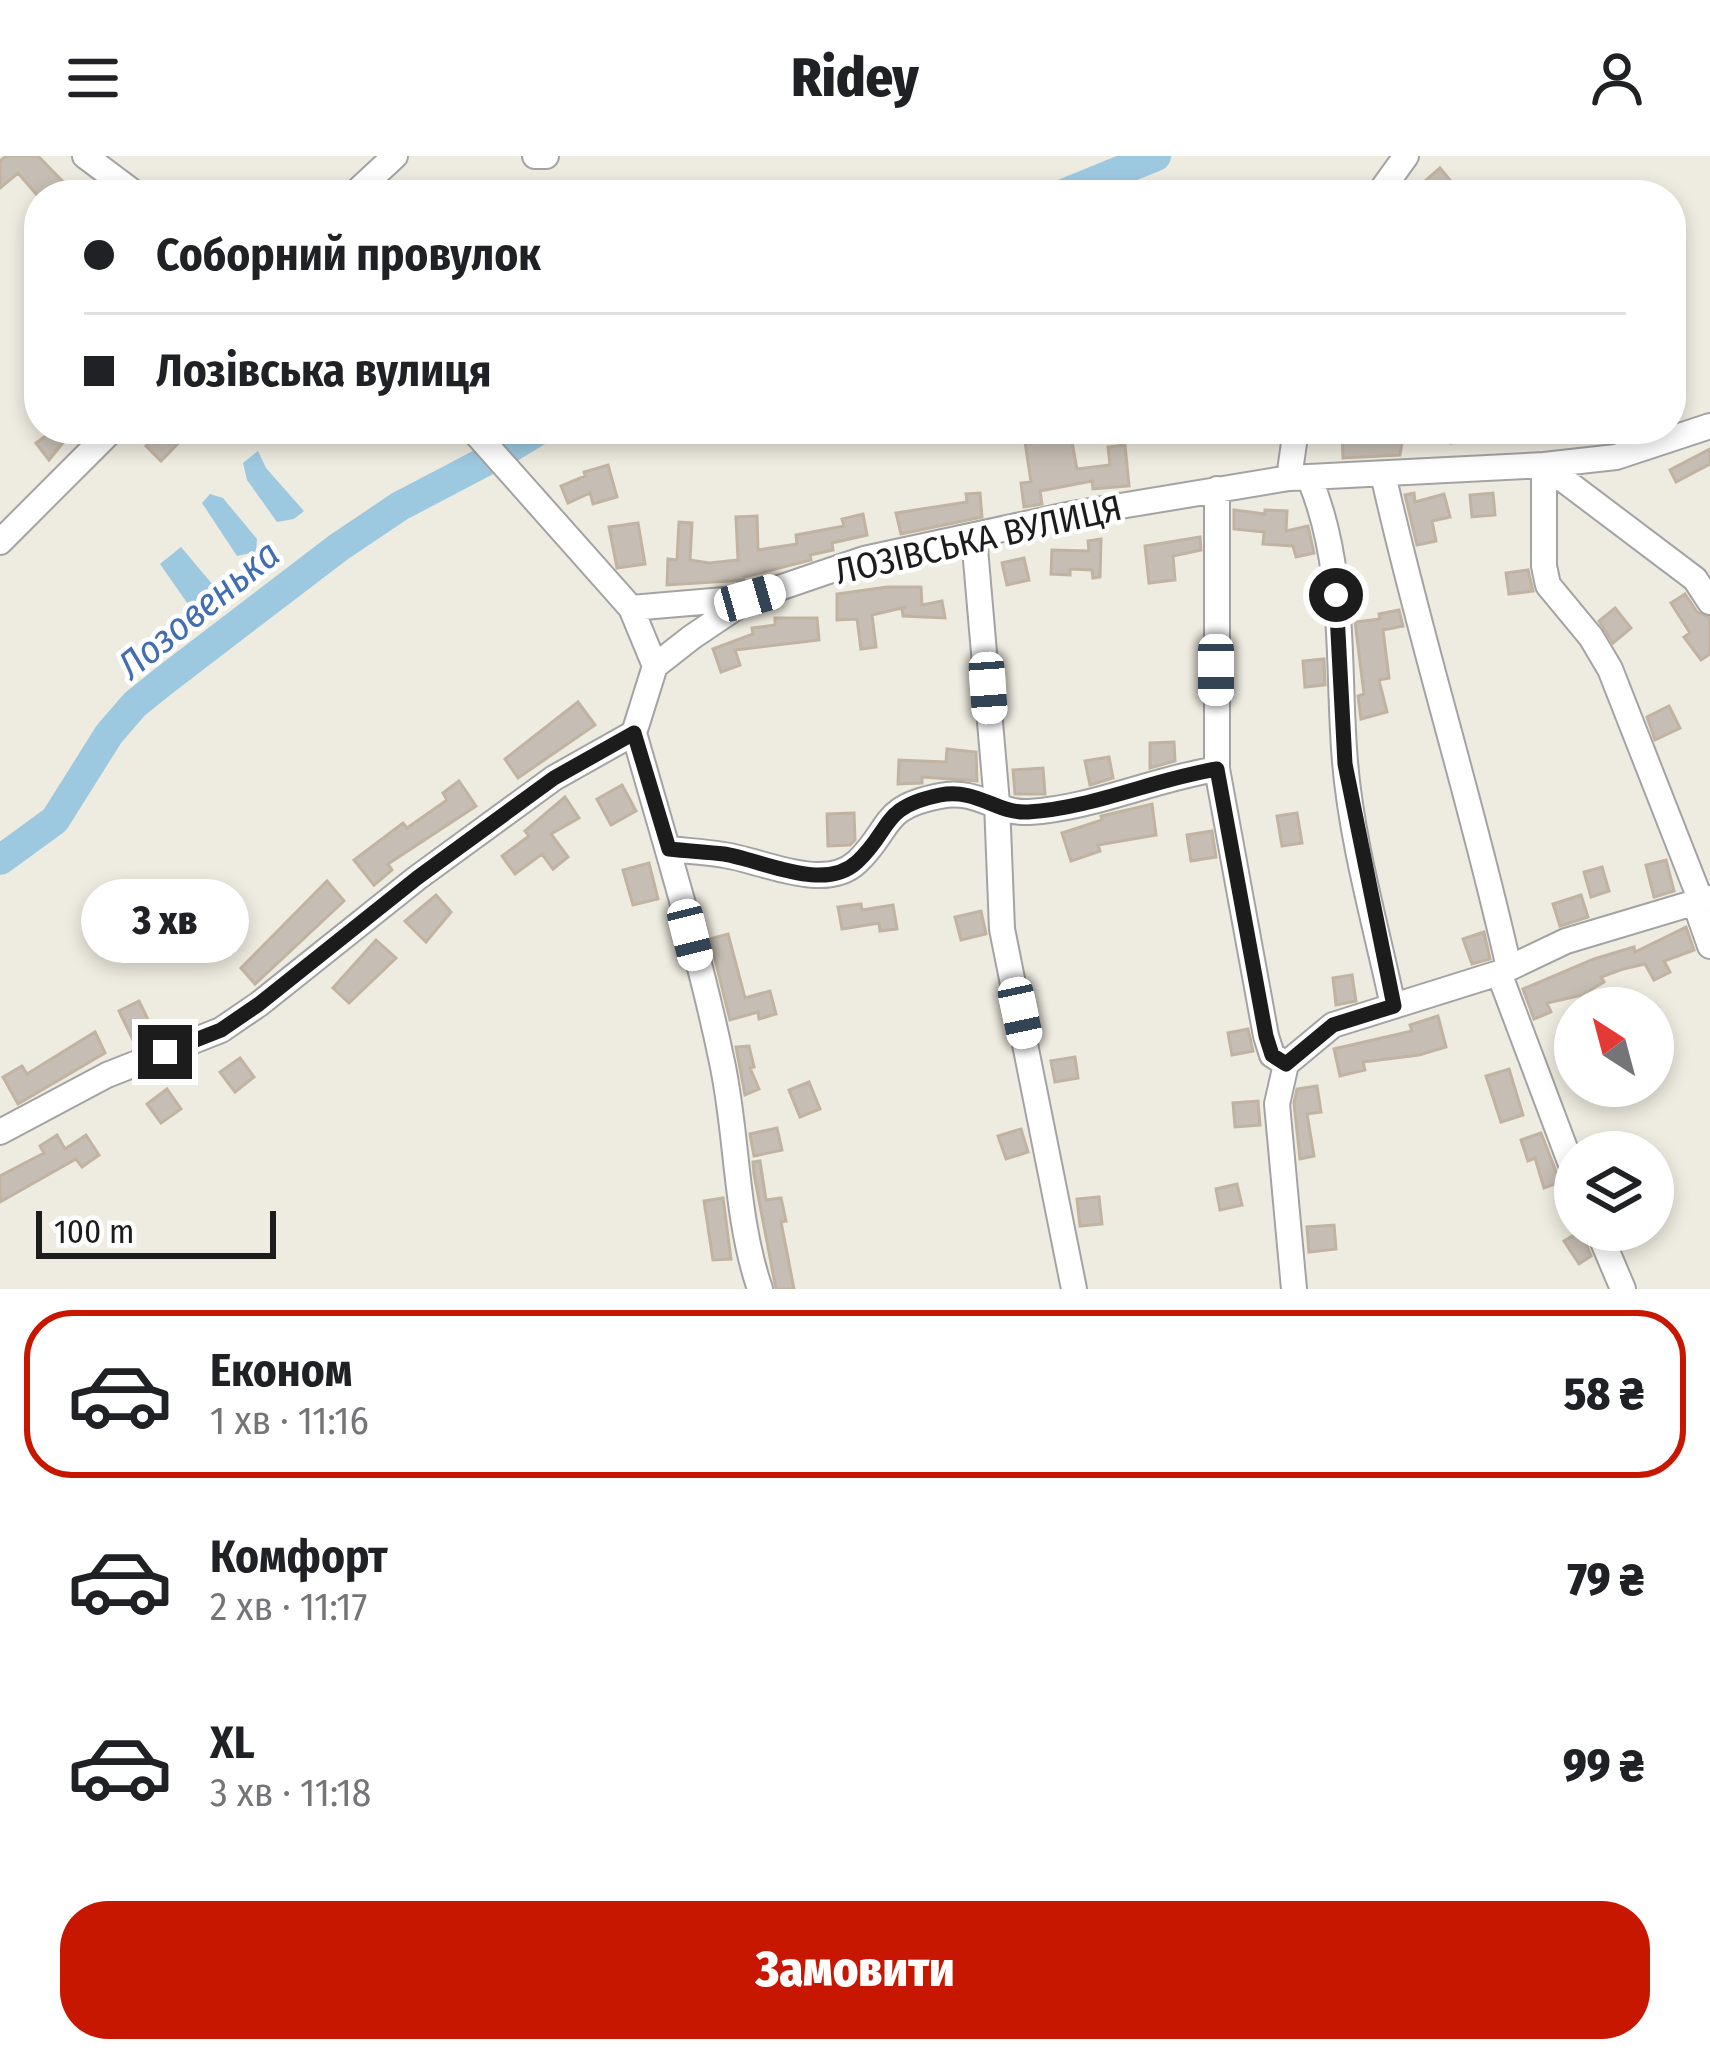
<!DOCTYPE html>
<html lang="uk">
<head>
<meta charset="utf-8">
<style>
  :root { --surface:#fff; --page:#f6f6f6; --text:#202124; --muted:#757577; --line:#e0e0e0; --accent:#c81700 }
  body { margin:0; font-family:"Fira Sans Condensed",sans-serif; background:var(--page); color:var(--text); height:100vh; display:flex; flex-direction:column; font-size:45px; white-space:nowrap }
  * { box-sizing:border-box; margin:0 }
  p { font-size:39px; color:var(--muted) }
  .icon { flex:none; width:66px; height:66px; fill:none; stroke:currentColor; stroke-width:2; stroke-linecap:round; stroke-linejoin:round }
  .map { position:relative; height:1133px; overflow:hidden }
  .side { display:flex; flex-direction:column; background:var(--surface); flex:1 }
  .side>* { flex:none }
  .top-card { position:absolute; left:24px; top:24px; width:1662px; height:264px; border-radius:48px; box-shadow:0 6px 18px #0003; display:grid; align-content:center; height:264px; padding:0 60px; background:var(--surface) }
  .needle { width:78px; rotate:324deg }
  .controls { position:absolute; left:1554px; top:831px; display:grid; gap:24px }
  .controls a { display:grid; place-items:center; width:120px; height:120px; border-radius:50%; background:var(--surface); box-shadow:0 6px 18px #0003; font-size:60px }
  .scale { position:absolute; left:36px; bottom:30px; width:240px; box-sizing:border-box; padding-left:12px; border:6px solid #1c1c1c; border-top:0; font-size:33px; line-height:42px; white-space:nowrap; color:#1c1c1c; -webkit-text-stroke:9px #fff; paint-order:stroke }
  .end { position:absolute; width:54px; height:54px; margin:-27px; border:15px solid #1c1c1c; background:#fff; box-shadow:0 0 0 6px #fff }
  .from { border-radius:50% }
  .bubble { position:absolute; height:84px; border-radius:42px; background:var(--surface); box-shadow:0 6px 18px #0003; font-size:39px; font-weight:800; line-height:84px; text-align:center }
  .car { position:absolute; width:36px; height:72px; margin:-36px -18px; border-radius:15px; box-shadow:0 0 9px 3px #0007; background:linear-gradient(#fff 24%,#345 0 40%,#fff 0 76%,#345 0 86%,#fff 0) }
  .top-card b { display:flex; align-items:center; gap:42px; height:114px; font-size:45px }
  .top-card b+b { border-top:3px solid var(--line) }
  .top-card i { width:30px; height:30px; background:var(--text) }
  ul { padding:21px 0 0; list-style:none }
  li { display:flex; align-items:center; gap:36px; height:168px; margin:0 24px 18px; padding:0 36px; border:6px solid transparent; border-radius:48px }
  li div { flex:1 }
  li b { display:block; font-size:45px }
  li em { font-style:normal; font-weight:800 }
  li.on { border-color:var(--accent) }
  li>.icon { width:108px; height:108px; stroke-width:1.5 }
  .primary-button { display:flex; gap:24px; margin-top:auto; padding:24px 60px }
  .primary-button a { flex:1; height:138px; border-radius:48px; background:var(--accent); color:#fff; font-size:48px; font-weight:800; line-height:138px; text-align:center }
  header { display:flex; justify-content:space-between; align-items:center; height:156px; padding:0 60px; background:var(--surface); font-size:54px; font-weight:800 }
  .map>svg:first-child { display:block }
</style>
</head>
<body>
<header><svg class="icon" aria-label="menu" viewBox="0 0 24 24"><path d="M4 6h16M4 12h16M4 18h16"/></svg>Ridey<svg class="icon" aria-label="person" viewBox="0 0 24 24"><circle cx="12" cy="8" r="4"/><path d="M4 21q1-7 8-7t8 7"/></svg></header>
<div class="map">
<svg width="1710" height="1133" viewBox="0 0 1710 1133">
  <rect width="100%" height="100%" fill="#eeebe0"/>
  <path fill="#9dc9e0" d="M258,295l8,17 38,43 -10,8 -17,3 -30,-42 -4,-17z
    M210,338l13,4 34,41 -1,13 -19,4 -35,-53z
    M181,391l32,38 -23,22 -30,-43z"/>
  <g fill="none" stroke-linecap="round" stroke-linejoin="round">
    <path stroke="#9dc9e0" stroke-width="30" d="M1061,39l95,-39
      M508,293l33,-20
      M0,704l55,-40 54,-86 26,-30 30,-24 174,-133 61,-41 84,-44"/>
  </g>
  <path fill="#c6beb4" stroke="#c1b3a2" stroke-width="3" d="M6,0h32l38,39h-39l-19,-22 -18,15v-27z
    M1440,12l14,17 -12,10h-33z
    M55,273h19l-25,31 -13,-17z
    M163,273h29l-31,32 -15,-15z
    M1404,273l-4,26 -57,3 -1,-25z
    M1449,273h47l1,8 -46,6z
    M1071,281l6,32 33,-4 -2,-18 17,-2 4,41 -36,3 -1,-8 -52,10 2,13 -18,3 -3,-24 10,-1 -6,-40z
    M1710,293v15l-34,18 -6,-12z
    M608,309l9,32 -24,7 -3,-11 -22,10 -7,-17 24,-10 -1,-4z
    M980,337l2,24 -81,17 -5,-21 71,-11 -1,-8z
    M1414,337l1,9 29,-8 6,23 -18,4 4,20 -19,4 -12,-50z
    M1493,337l2,22 -23,2 -2,-22z
    M1234,354l31,4v-4l22,1 -1,20 22,-5 6,27 -18,4 -3,-11 -30,-2 1,-12 -30,-3z
    M863,358l4,21 -35,8 1,7 -23,5 1,5 -67,17v3l-77,5 1,-26 9,1 2,-38 13,1 -2,37 19,3 29,-3 -2,-43 21,-1 1,34 39,-6 -1,-9 48,-9 -2,-7z
    M638,367l7,41 -28,4 -8,-41z
    M1200,381l1,13 -28,6 2,24 -26,3 -4,-37z
    M1101,383l-1,38 -7,1 -1,-8 -22,-1v6l-19,-1 1,-24 37,1 -1,-10z
    M1024,402l5,22 -22,5 -5,-22z
    M1528,414l5,21 -24,3 -3,-21z
    M887,431h34l1,18 20,-4 3,17 -42,-2 -1,-7 4,-2 -34,8 4,32 -15,2 -4,-30 -20,1v-26z
    M1685,438l12,18 13,6v36l-9,6 -17,-23 6,-4 -19,-30z
    M1615,452l16,20 -18,15 -14,-22z
    M1399,454l4,16 -20,4 6,48 -10,2 8,32 -26,7 -3,-23 6,-2 -9,-72 25,-3 -1,-5z
    M775,462h42l2,22 -84,10 5,15 -19,7 -8,-23 40,-15 -1,-6 23,-3z
    M1324,503l1,26 -20,2 -2,-26z
    M578,546l17,23 -77,53 -13,-19z
    M1669,550l11,22 -25,12 -8,-23z
    M1174,586l1,19 -25,7v-25z
    M947,593l29,3 1,29 -55,-4v6l-24,1 1,-24 47,2z
    M1109,601l4,21 -23,7 -5,-24z
    M1043,612l2,26h-30l-2,-24z
    M459,625l17,25 -88,58 4,6 -18,15 -20,-25 49,-37 4,5 40,-28 -4,-7z
    M622,629l14,26 -25,14 -14,-26z
    M565,641l14,21 -28,16 17,23 -15,12 -11,-15 -27,20 -13,-18 27,-20 -4,-5z
    M1152,648l4,31 -58,10 2,6 -29,10 -9,-28 40,-13 -1,-4z
    M854,657l1,27 -5,5 -22,1 -1,-32z
    M1297,657l5,30 -20,3 -5,-30z
    M1212,675l4,26 -25,4 -4,-26z
    M1666,704l8,31 -20,6 -8,-32z
    M649,707l9,36 -25,6 -10,-35z
    M1602,711l7,24 -18,6 -7,-25z
    M327,725l17,20 -89,83 -14,-16z
    M436,739l15,17 -25,30 -21,-21z
    M1581,739l7,22 -28,9 -7,-22z
    M861,748l1,6 31,-5 4,24 -17,2 -1,-8 -37,6 -4,-22z
    M981,755l5,23 -25,6 -6,-23z
    M1686,771l8,23 -30,11 6,11 -16,8 -9,-16 -22,5 -22,8 3,5 -22,13 -35,8 4,9 -17,7 -11,-30 71,-30 40,-12 1,5z
    M1484,776l6,27 -18,5 -9,-25z
    M728,778l17,64 25,-7 6,23 -17,5 -1,-7 -28,8 -20,-81z
    M376,784l20,18 -47,45 -16,-15z
    M1352,819l4,26 -20,4 -3,-27z
    M139,845l15,31 -20,10 -15,-31z
    M1438,860l8,31 -27,8 -56,7 2,8 -25,6 -6,-27 78,-18 -2,-6z
    M1248,873l5,22 -21,4 -4,-22z
    M95,876l10,21 -87,51 -15,-27 19,-11 5,8z
    M749,890l5,21 -4,1 9,21 -14,6 -9,-48z
    M1075,901l3,21 -23,4 -4,-21z
    M240,902l14,19 -19,15 -15,-20z
    M1509,913l14,46 -22,7 -15,-46z
    M809,926l11,27 -20,8 -11,-27z
    M1317,930l4,26 -14,2 7,42 -14,3 -6,-56 3,-14z
    M167,933l14,20 -20,14 -14,-19z
    M1258,945l2,24 -25,2 -2,-24z
    M777,972l5,22 -28,6 -4,-22z
    M1021,973l7,23 -22,7 -8,-23z
    M1541,977l19,49 -16,6 -9,-30 -7,3 -7,-21z
    M57,979l8,14 21,-14 13,20 -17,12 -6,-8 -76,43v-26l44,-23 -4,-7z
    M760,1005l6,39 15,-2 5,23 -5,1 13,67h-18l-22,-115 -1,-12z
    M1237,1028l5,21 -22,5 -4,-21z
    M1099,1041l3,27 -22,2 -3,-27z
    M723,1042l8,61 -18,1 -9,-59z
    M1334,1069l2,24 -27,3 -2,-25z
    M1581,1075l10,25 -12,8 -15,-23z"/>
  <g fill="none" stroke-linecap="round" stroke-linejoin="round">
    <g stroke="#a3a3a3" stroke-width="28">
      <path id="minor" d="M85,0l52,39
        M535,0h11
        M353,39l42,-39
        M1378,39l28,-39
        M472,273l159,179 24,58
        M1544,309v101l4,19 43,52 19,32 91,232
        M1544,309l151,114 15,23
        M1383,318c37,166 89,328 126,494
        M1289,322l7,-49
        M1310,324c37,89 27,188 35,282 7,82 31,164 48,244
        M1217,333v280l49,267 6,19 14,9
        M974,381l23,266 5,126 72,360
        M0,386l113,-113
        M631,452l117,-10
        M634,577c31,109 65,218 88,329 16,75 13,154 38,227
        M669,693c18,2 37,3 55,6 37,5 100,38 133,7 35,-33 23,-55 83,-66 37,-8 57,18 89,16 64,-4 125,-33 188,-43
        M1695,747l15,43
        M1499,817l76,202
        M1286,908l47,-39 166,-52 67,-32 144,-43
        M1286,908l-9,40 17,185
        M0,976l107,-57 114,-45 38,-26 158,-126 137,-100 80,-45 21,-67 37,-29 58,-39 114,-39 208,-45 217,-36 255,-13 72,-8 94,-31
        M1598,1074l25,59"/>
    </g>
    <use href="#minor" stroke="#fff" stroke-width="24"/>
  </g>
  <g fill="none" stroke-linecap="round" stroke-linejoin="round">
    <path stroke="#1c1c1c" stroke-width="15" d="M165,896l56,-22 38,-26 158,-126 137,-100 80,-45 35,116c18,2 37,3 55,5 38,6 100,39 133,8 35,-32 23,-55 83,-67 37,-7 57,19 88,17 65,-4 126,-33 189,-43l49,267 6,19 14,9 47,-39 61,-19 -49,-242 -9,-169"/>
  </g>
  <g text-anchor="middle" stroke-width="9" stroke-linejoin="round" paint-order="stroke">
    <g font-size="36" fill="#1c1c1c" stroke="#fff">
      <text transform="translate(978 383) rotate(-13)" y="13">ЛОЗІВСЬКА ВУЛИЦЯ</text>
    </g>
    <g font-size="39" font-style="italic" fill="#426db2" stroke="#fff">
      <text transform="translate(198 453) rotate(-39)" y="14">Лозовенька</text>
    </g>
  </g>
</svg>
<div class="controls">
<a><svg class="needle" viewBox="-14 -14 28 28"><path d="M0-13l5 13h-10z" fill="#e53935"/><path d="M0 13l5-13h-10z" fill="#757577"/></svg></a>
<a><svg class="icon" aria-label="layers" viewBox="0 0 24 24"><path d="M12 4l9 5-9 5-9-5zM3 14l9 5 9-5"/></svg></a>
</div>
<div class="scale">100 m</div>
<i class="end from" style="left:1336px;top:439px"></i>
<i class="end" style="left:165px;top:896px"></i>
<div class="bubble" style="left:81px;top:723px;width:168px">3 хв</div>
<i class="car" style="left:750px;top:442px;rotate:74deg"></i>
<i class="car" style="left:1216px;top:514px;rotate:180deg"></i>
<i class="car" style="left:988px;top:532px;rotate:176deg"></i>
<i class="car" style="left:690px;top:779px;rotate:166deg"></i>
<i class="car" style="left:1020px;top:857px;rotate:168deg"></i>
<div class="top-card">
<b><i class="from"></i>Соборний провулок</b>
<b><i></i>Лозівська вулиця</b>
</div>
</div>
<section class="side">
<ul>
<li class="on"><svg class="icon" aria-label="car" viewBox="0 0 24 24"><path d="M5 17H2v-5l4-1 3-4h7l3 4 3 1v5h-3M9 17h6M6 11h13"/><circle cx="7" cy="17" r="2"/><circle cx="17" cy="17" r="2"/></svg><div><b>Економ</b><p>1 хв · 11:16</p></div><em>58 ₴</em></li>
<li><svg class="icon" aria-label="car" viewBox="0 0 24 24"><path d="M5 17H2v-5l4-1 3-4h7l3 4 3 1v5h-3M9 17h6M6 11h13"/><circle cx="7" cy="17" r="2"/><circle cx="17" cy="17" r="2"/></svg><div><b>Комфорт</b><p>2 хв · 11:17</p></div><em>79 ₴</em></li>
<li><svg class="icon" aria-label="car" viewBox="0 0 24 24"><path d="M5 17H2v-5l4-1 3-4h7l3 4 3 1v5h-3M9 17h6M6 11h13"/><circle cx="7" cy="17" r="2"/><circle cx="17" cy="17" r="2"/></svg><div><b>XL</b><p>3 хв · 11:18</p></div><em>99 ₴</em></li>
</ul>
<div class="primary-button"><a>Замовити</a></div>
</section>
</body>
</html>
